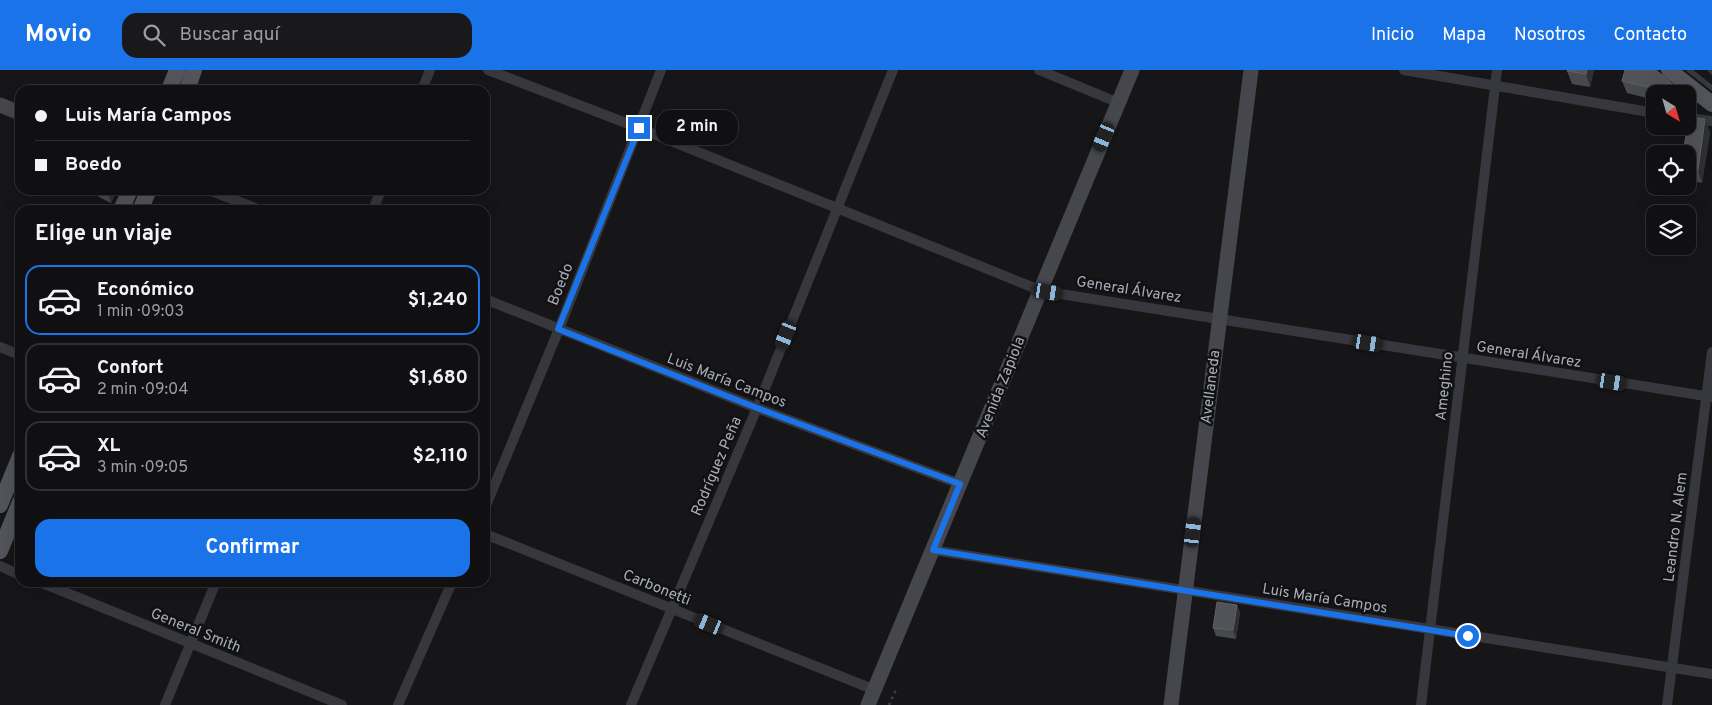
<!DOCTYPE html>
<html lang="es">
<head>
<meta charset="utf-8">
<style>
  :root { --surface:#101012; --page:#19191b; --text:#f1f3f6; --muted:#9c9d9f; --line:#303032; --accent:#1a73e8 }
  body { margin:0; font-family:Overpass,sans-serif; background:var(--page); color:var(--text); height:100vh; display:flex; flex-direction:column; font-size:19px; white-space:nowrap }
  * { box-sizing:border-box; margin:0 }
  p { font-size:16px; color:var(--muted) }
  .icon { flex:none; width:28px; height:28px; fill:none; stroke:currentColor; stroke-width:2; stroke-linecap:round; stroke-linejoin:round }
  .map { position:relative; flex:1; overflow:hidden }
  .details { position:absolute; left:15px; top:135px; width:475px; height:382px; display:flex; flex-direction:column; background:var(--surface); border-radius:15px; box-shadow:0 5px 20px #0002,0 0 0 1px var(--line) }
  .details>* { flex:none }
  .guide { position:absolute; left:15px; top:15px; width:475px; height:110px; border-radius:15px; box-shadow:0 5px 20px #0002,0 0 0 1px var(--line); display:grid; align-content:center; height:110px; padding:0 20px; background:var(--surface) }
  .needle { width:32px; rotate:143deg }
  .buttons { position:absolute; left:1646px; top:15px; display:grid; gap:10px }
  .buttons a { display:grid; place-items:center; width:50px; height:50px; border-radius:10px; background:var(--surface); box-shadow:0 5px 20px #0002,0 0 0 1px var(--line); font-size:25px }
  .end { position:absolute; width:22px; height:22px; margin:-11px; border:6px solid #1a73e8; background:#fff; box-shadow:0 0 0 2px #fff }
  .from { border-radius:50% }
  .bubble { position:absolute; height:35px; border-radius:15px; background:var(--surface); box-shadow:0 5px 20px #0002,0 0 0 1px var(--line); font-size:16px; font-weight:700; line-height:35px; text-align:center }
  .car { position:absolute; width:15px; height:30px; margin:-15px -8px; border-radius:6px; box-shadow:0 0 4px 1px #0007; background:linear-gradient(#222 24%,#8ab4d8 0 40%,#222 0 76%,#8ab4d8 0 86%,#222 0) }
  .guide b { display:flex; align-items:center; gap:18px; height:48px; font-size:19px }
  .guide b+b { border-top:1px solid var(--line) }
  .guide i { width:12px; height:12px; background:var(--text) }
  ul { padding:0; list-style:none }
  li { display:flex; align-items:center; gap:15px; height:70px; margin:0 10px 8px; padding:0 10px; border:2px solid var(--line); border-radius:15px }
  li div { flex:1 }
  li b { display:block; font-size:19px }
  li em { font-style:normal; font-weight:700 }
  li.selected { border-color:var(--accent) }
  li>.icon { width:45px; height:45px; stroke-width:1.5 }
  h2 { padding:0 20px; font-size:22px; line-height:60px }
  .action { display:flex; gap:10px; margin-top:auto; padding:10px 20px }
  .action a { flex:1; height:58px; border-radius:15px; background:var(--accent); color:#fff; font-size:20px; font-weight:700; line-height:58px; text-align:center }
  header { display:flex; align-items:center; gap:30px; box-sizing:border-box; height:70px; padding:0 25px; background:var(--accent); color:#fff }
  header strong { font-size:24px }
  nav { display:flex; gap:28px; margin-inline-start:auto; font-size:18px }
  .search { width:350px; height:45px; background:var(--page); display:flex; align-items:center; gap:12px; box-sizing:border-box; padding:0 18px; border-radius:15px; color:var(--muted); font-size:19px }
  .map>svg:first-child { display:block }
</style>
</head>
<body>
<header>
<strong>Movio</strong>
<div class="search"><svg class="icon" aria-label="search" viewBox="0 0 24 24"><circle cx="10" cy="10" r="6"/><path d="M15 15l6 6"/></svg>Buscar aquí</div>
<nav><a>Inicio</a><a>Mapa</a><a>Nosotros</a><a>Contacto</a></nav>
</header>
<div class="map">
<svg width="1712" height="635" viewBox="0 0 1712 635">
  <rect width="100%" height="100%" fill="#161618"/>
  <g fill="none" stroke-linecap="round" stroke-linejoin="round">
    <path stroke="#3d3f44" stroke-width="2.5" stroke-dasharray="2.5 4" stroke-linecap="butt" d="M889,635l7,-15"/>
    <path stroke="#37383d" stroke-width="5" d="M1689,0l23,18
      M1710,0l2,2"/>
    <path stroke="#37383d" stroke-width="10" d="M488,0l151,58 393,159 16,5 664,105
      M1039,0l80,33
      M1404,0l251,43
      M422,20l8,-20
      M1688,48l24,3
      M209,120l51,20
      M373,140l8,-20
      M485,229l272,109 203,76
      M0,277l20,8
      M485,438l74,-179 102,-259
      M485,464l390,156
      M933,480l779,124
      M0,496l20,9
      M40,512l302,123
      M165,635l51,-123
      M398,635l54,-123
      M631,635l126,-297 136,-338
      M1421,635l76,-635
      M1667,635l45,-353"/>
    <path stroke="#45474d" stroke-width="15" d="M0,35l20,8
      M868,635l264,-635
      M1171,635l80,-635"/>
    <path stroke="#53555c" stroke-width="16" d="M1669,0l43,34
      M169,20l8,-20
      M187,20l7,-20
      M121,140l9,-20
      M140,140l9,-20
      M0,435l20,-49
      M0,481l20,-49"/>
  </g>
  <path fill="#47494d" d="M1594,0l-4,17 -18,-3 -5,-13z
    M1622,11l57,13h-24v6l-28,-7z
    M1688,29l3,9 -3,-1z
    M1710,62l-8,51 -14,-3v-26z
    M96,120h21l-6,13 -12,-6z
    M1237,535l3,8 -4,26 -20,-3 -3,-8z"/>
  <path fill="#2f3033" d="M1587,0h7l-4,17 -4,-13z
    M1705,49l5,13 -8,51 -4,-13z
    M110,120h7l-6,13 -3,-9z
    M1237,535l3,8 -4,26 -3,-9z"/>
  <path fill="#525359" stroke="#5f6168" d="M1568,0h19l-1,4 -19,-3z
    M1625,0h31l28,24h-5l-57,-13z
    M1689,47l16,2 -7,51 -10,-2v-14h-5z
    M99,120h11l-2,4z
    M1217,532l20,3 -4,25 -20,-2z"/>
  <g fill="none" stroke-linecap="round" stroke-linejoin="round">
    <path stroke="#1a73e8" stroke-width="6" d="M639,58l-81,201 199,79 203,76 -27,66 535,86"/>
  </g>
  <g text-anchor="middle" stroke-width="5" stroke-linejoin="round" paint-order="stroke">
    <g font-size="15" fill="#a8adb8" stroke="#111113">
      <text transform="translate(560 214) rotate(-68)" y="5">Boedo</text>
      <text transform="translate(1129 219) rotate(9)" y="5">General Álvarez</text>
      <text transform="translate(1529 284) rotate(9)" y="5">General Álvarez</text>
      <text transform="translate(727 310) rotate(21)" y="5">Luis María Campos</text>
      <text transform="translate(1444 316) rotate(-84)" y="5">Ameghino</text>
      <text transform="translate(1000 317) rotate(-68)" y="5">Avenida Zapiola</text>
      <text transform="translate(1210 317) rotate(-83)" y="5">Avellaneda</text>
      <text transform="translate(716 396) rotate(-67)" y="5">Rodríguez Peña</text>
      <text transform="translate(1675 457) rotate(-83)" y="5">Leandro N. Alem</text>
      <text transform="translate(657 517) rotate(22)" y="5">Carbonetti</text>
      <text transform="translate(1325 528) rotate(9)" y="5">Luis María Campos</text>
      <text transform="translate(196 560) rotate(22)" y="5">General Smith</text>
    </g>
  </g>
</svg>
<div class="buttons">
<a><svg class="needle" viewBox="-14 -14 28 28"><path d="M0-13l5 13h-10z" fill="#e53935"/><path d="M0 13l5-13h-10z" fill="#9c9d9f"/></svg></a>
<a><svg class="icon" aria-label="locate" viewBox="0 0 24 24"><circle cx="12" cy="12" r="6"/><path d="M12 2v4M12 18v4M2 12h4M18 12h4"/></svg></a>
<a><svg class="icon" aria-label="layers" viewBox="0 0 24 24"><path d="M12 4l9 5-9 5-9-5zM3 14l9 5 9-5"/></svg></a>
</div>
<i class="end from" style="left:1468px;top:566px"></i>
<i class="end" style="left:639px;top:58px"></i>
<div class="bubble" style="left:656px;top:40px;width:82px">2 min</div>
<i class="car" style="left:1104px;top:67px;rotate:203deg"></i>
<i class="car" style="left:1048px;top:222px;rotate:99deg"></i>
<i class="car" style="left:786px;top:265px;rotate:202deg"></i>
<i class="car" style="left:1368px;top:273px;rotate:99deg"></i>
<i class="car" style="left:1612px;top:312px;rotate:99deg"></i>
<i class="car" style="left:1193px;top:462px;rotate:7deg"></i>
<i class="car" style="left:709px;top:554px;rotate:292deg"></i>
<div class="guide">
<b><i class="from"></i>Luis María Campos</b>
<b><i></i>Boedo</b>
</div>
<section class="details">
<h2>Elige un viaje</h2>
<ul>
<li class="selected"><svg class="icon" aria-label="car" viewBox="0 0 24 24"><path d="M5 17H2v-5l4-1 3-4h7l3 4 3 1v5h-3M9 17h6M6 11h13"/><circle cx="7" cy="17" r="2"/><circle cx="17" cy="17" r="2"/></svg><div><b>Económico</b><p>1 min · 09:03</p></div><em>$1,240</em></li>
<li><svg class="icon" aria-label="car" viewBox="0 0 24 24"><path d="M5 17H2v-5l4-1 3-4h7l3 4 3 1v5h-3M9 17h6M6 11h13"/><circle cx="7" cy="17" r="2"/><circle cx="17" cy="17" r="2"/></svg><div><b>Confort</b><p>2 min · 09:04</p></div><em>$1,680</em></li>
<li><svg class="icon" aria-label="car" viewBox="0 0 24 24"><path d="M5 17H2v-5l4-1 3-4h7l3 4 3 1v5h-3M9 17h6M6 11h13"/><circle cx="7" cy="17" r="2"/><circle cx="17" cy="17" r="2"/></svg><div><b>XL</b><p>3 min · 09:05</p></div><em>$2,110</em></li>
</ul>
<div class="action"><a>Confirmar</a></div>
</section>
</div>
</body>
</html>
